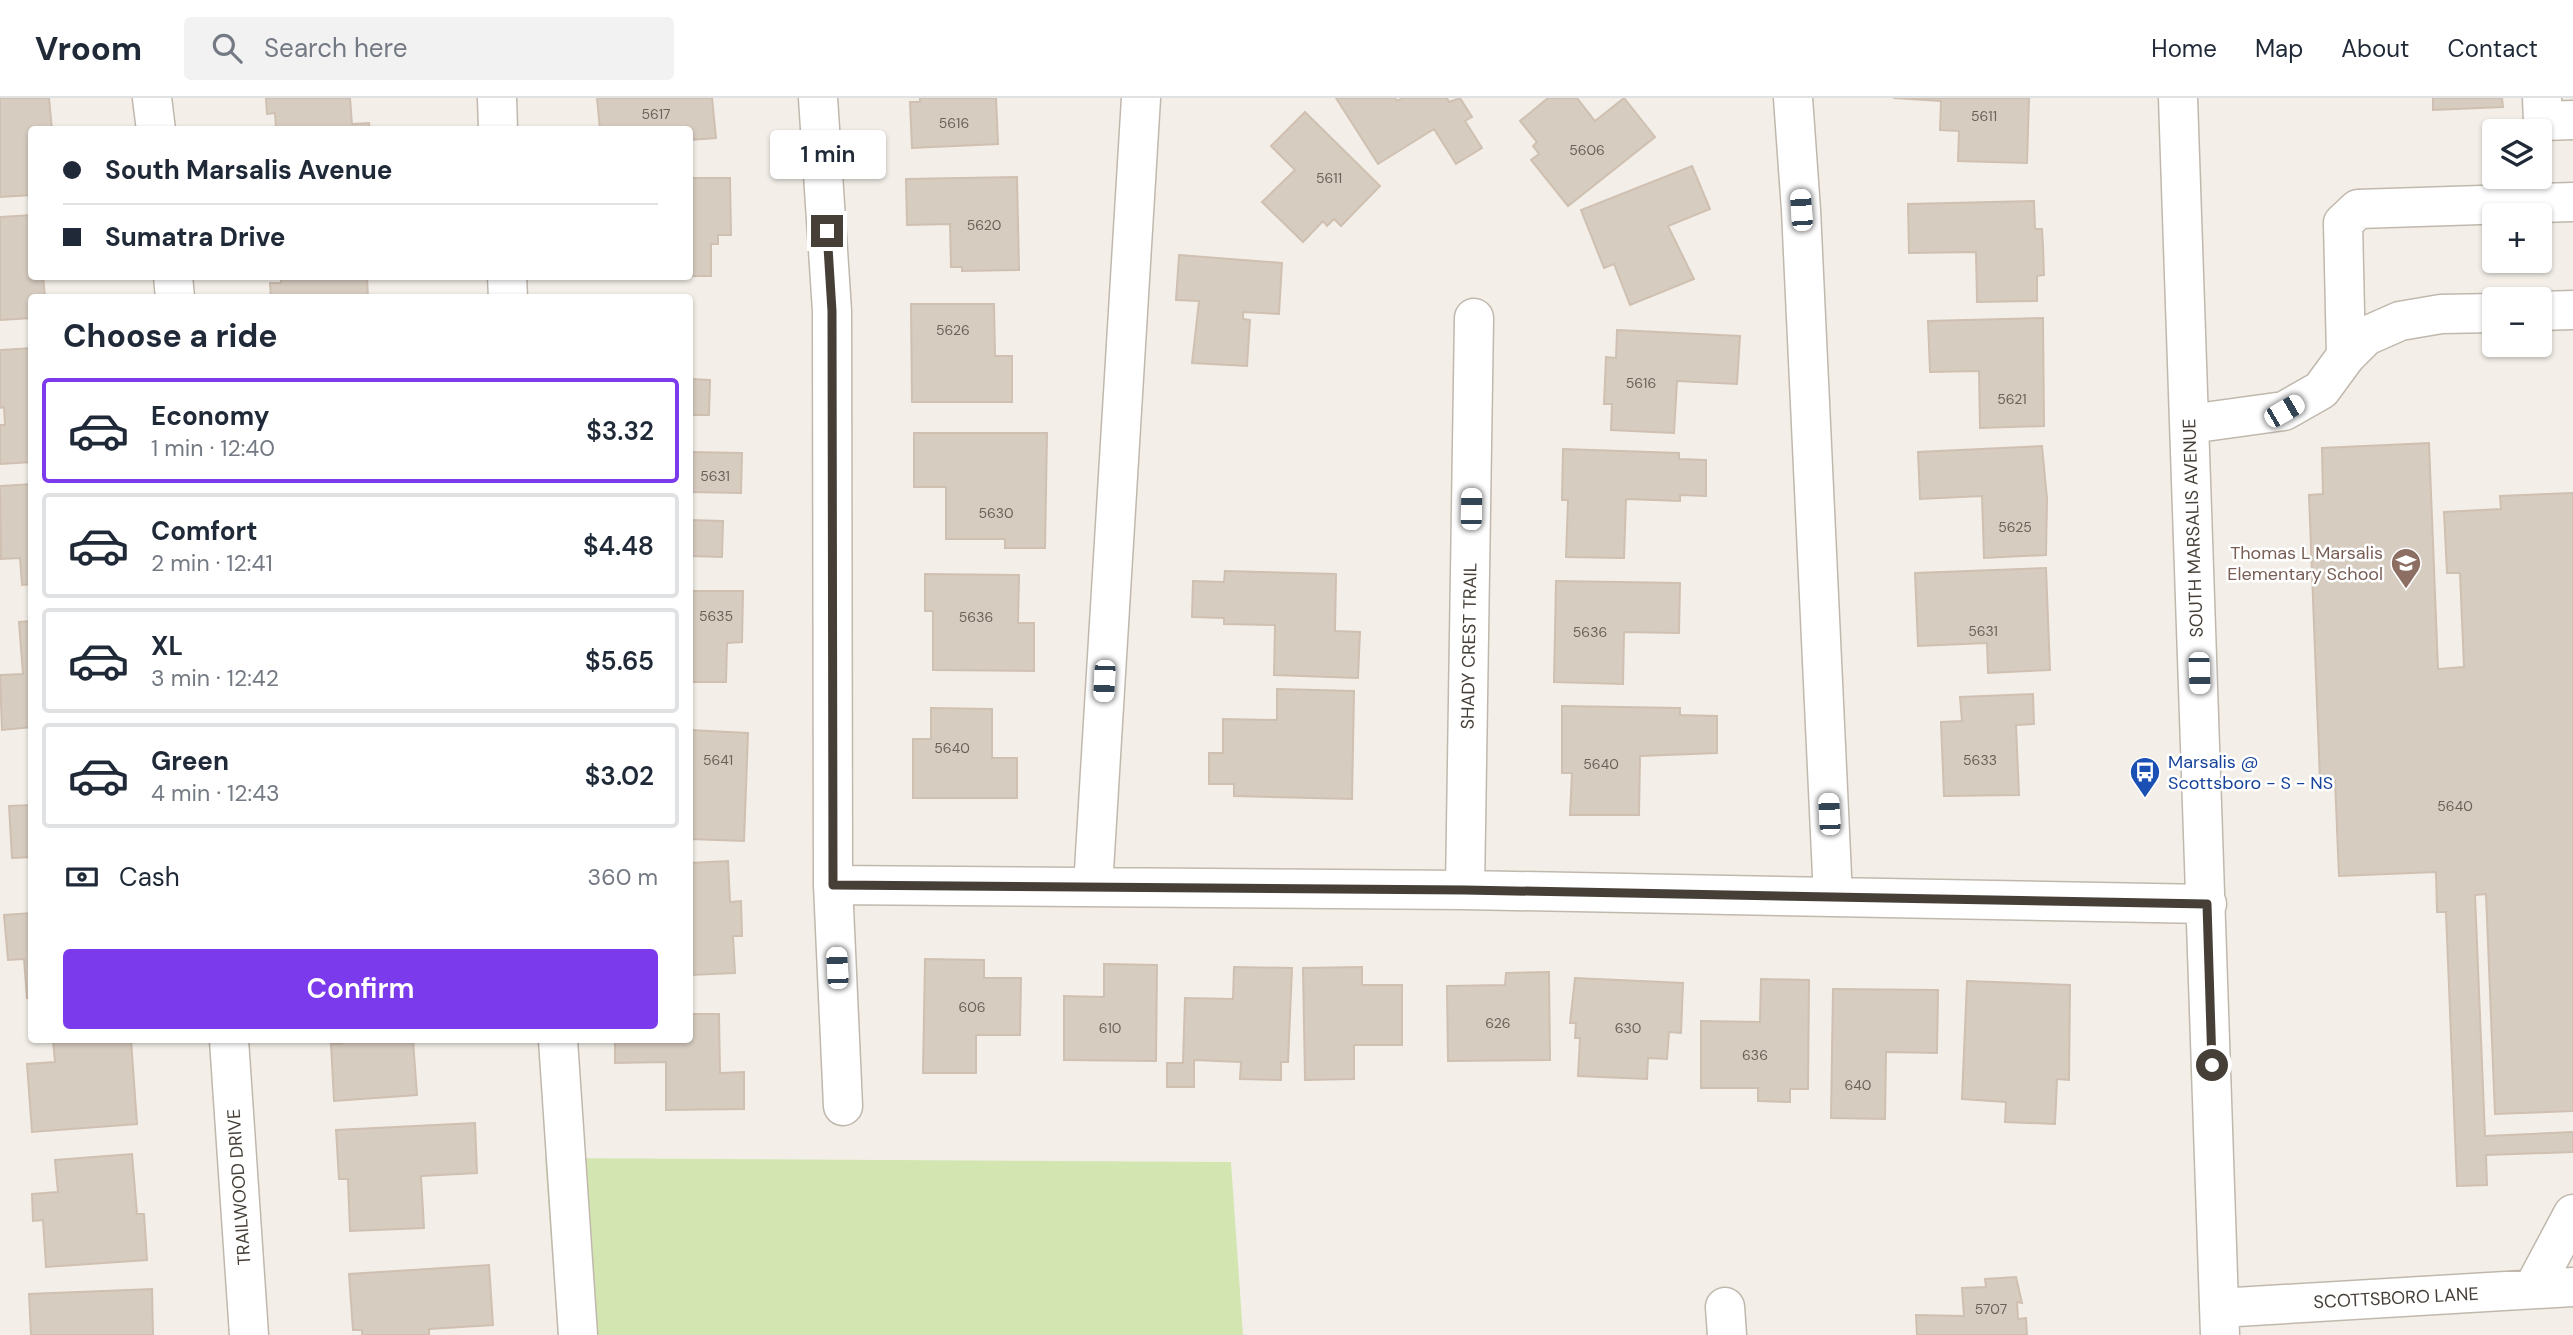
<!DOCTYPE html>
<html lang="en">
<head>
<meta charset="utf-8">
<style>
  :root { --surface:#fff; --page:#f2f2f3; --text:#1f2937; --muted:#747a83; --line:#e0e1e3; --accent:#7c3aed }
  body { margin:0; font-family:"DM Sans",sans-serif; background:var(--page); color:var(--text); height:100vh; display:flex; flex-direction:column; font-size:26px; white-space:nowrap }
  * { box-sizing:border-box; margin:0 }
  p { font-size:23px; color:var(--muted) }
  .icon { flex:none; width:38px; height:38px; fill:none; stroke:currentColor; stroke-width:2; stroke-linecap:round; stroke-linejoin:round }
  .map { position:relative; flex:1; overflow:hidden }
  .drawer { position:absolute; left:28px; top:196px; width:665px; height:749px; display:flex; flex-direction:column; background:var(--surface); border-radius:7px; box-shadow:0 2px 5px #0004 }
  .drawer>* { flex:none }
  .guide { position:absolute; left:28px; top:28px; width:665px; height:154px; border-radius:7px; box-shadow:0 2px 5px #0004; display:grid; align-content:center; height:154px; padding:0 35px; background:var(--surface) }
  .fabs { position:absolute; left:2482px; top:21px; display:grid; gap:14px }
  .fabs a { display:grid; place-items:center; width:70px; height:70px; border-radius:7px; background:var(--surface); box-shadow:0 2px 5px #0004; font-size:35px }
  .end { position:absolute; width:32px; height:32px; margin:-16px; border:9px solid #463f37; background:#fff; box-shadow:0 0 0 4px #fff }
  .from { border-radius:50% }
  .bubble { position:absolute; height:49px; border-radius:7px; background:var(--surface); box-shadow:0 2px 5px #0004; font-size:23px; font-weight:600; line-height:49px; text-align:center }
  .car { position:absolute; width:21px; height:42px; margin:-21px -10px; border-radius:9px; box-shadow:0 0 5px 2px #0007; background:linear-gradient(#fff 24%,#345 0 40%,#fff 0 76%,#345 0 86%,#fff 0) }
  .guide b { display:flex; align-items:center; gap:24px; height:66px; font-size:26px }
  .guide b+b { border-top:2px solid var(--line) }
  .guide i { width:18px; height:18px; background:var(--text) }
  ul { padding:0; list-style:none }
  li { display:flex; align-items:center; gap:21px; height:105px; margin:0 14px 10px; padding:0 21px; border:4px solid var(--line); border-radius:7px }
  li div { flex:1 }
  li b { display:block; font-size:26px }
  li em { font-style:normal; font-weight:600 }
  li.selected { border-color:var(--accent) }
  li>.icon { width:63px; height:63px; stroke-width:1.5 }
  h2 { padding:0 35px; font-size:32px; line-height:84px }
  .pay { display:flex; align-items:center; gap:18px; height:77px; padding:0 35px; font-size:26px }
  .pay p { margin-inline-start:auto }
  .action { display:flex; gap:14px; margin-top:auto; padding:14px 35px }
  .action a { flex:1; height:80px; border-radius:7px; background:var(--accent); color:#fff; font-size:28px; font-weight:600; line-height:80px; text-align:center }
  header { display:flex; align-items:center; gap:42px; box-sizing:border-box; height:98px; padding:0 35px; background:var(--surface); border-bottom:2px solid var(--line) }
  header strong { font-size:33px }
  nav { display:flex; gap:38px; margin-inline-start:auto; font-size:24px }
  .search { width:490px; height:63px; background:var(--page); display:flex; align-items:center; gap:18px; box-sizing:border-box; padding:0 24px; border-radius:7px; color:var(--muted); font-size:26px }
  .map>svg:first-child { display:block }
</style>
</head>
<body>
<header>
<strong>Vroom</strong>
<div class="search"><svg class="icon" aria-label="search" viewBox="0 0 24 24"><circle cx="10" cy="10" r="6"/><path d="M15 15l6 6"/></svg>Search here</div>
<nav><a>Home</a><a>Map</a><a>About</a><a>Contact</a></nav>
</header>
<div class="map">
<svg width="2573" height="1237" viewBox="0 0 2573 1237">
  <rect width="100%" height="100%" fill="#f3efe8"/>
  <path fill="#d3e6b2" d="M545,1060l686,4 12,173h-685z"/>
  <path fill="#d7ccc0" stroke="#cfc0b1" stroke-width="2" d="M0,0h49l3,32h-20v65l-32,2z
    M266,0h84l2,26 17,-1 1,7h-105l11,-2 -1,-15 -8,1z
    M597,0h115l4,40 -26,2v-10h-90z
    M920,0h76l2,46 -86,4 -2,-46h10z
    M1336,0h59l2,3 5,-3h45l2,4 11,-4 12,19 -7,4 17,27 -26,16 -22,-35 -56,35z
    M1548,0h29l18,23 29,-23 31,39 -87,69 -37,-46 8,-6 -6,-8 4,-4 -17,-21z
    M1893,0h136l-2,65 -69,-2 1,-30 -19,-1 1,-29z
    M2433,0h69l1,9 -70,3z
    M1305,14l75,74 -39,40 -7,-7 -7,7 -4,-5 -20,21 -41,-40 33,-32 -24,-24z
    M1692,68l18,43 -42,17 26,53 -64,26 -16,-41 -10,4 -23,-58z
    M1017,79l2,93 -57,1v-4h-11l-1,-43 -43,1 -1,-46z
    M690,80h40l1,57h-13v9h-7v32h-21z
    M2034,103l1,28h7l1,17 1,29 -7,1v25l-60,1 -1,-50 -67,1 -1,-49z
    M32,117v61h11l2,22h-13v20l-32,2v-103z
    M1179,157l103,8 -3,51 -36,-2v7l7,1 -3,46 -55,-3 7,-62 -23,-1z
    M281,178h86l1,22h-97l-1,-15h11z
    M911,206h83l1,52h17v46h-100z
    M2043,220l1,108 -64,2 -1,-57 -49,1 -2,-51z
    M1617,232l123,6 -3,48 -60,-3 -3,52 -63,-3 1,-26h-8l2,-47 10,1z
    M32,250v114l-32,2v-39h5l-1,-18 -4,1v-58z
    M690,281l20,1 -1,35h-19z
    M914,335h133l-2,115h-40v-9h-59v-52h-32z
    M2429,345l9,226 26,-2 -4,-94h-13l-3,-61 57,-3 -1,-13 73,-3v618l-78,3 -9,-220 -11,1 10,241 88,-4v20l-87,3 1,30 -30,1 -11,-274h-9l-1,-40 -97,4 -4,-96 -15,1 -11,-286 14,-1 -1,-46z
    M2042,348l5,53 -1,56 -62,3 -2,-62 -62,3 -2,-47z
    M1563,351l116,4v6l27,1v36l-26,-1v6l-54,-2 -2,59 -58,-1 2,-57h-6z
    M690,354l52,1 -1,40 -51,-1z
    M32,386v100l-10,1 -2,-27 -19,1 -1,-73z
    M690,422l33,1 -1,36 -32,-1z
    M2046,470l4,102 -62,3 -1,-30 -69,3 -3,-73z
    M1225,473l111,3 -1,57 25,1 -2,46 -84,-3 1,-50 -51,-1v-6l-32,-1 1,-36 31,1z
    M925,476l94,1 -1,48h16v48l-101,-1v-59h-8z
    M1556,483l124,2 -1,50 -55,-1 -1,52 -69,-2z
    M690,493h53l-1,51 -15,1 -1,39h-36z
    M32,523v106l-30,3 -2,-55 23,-1 -4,-52z
    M1277,591l77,2 -2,108 -118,-3v-12h-25v-31h14v-34l54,1z
    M2033,596l1,30 -18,1 3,70 -75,1 -3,-74 21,-1 -2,-24z
    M1562,608l118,2v7l37,1v37l-77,3 -1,59h-69l2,-42h-10z
    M931,610l61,1v49h25v40h-104v-59h18z
    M690,632l58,3 -4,108 -54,-2z
    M32,707v52l-20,1 -3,-52z
    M728,763l2,41 11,-1 1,35h-9l2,37 -45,2v-112z
    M32,815v85h-5l-3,-39 -16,1 -4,-45z
    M925,861l59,1v18h37l-1,57h-44v38h-53z
    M1104,866l53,1 -1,96 -92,-1v-64l40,1z
    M1234,869l58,1 -4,94h-7v18l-41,-1 1,-17 -47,-2v27h-27v-24h16l2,-65 48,1z
    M1362,869v18h40v60h-48v34l-49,1 -2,-112z
    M1549,874l1,88 -102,1 -1,-75 58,-1 1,-12z
    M1575,880l108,5 -2,50 -12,-1 -2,27 -19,-1 -1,21 -69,-3 2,-38h-5l1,-15h-6z
    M1761,881l48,1 -1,109h-18v13l-32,-1v-13h-57v-67l59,1z
    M1967,883l103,4 -1,95 -12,-1 -2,45 -50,-2 1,-20 -44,-3z
    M1833,891l105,1 -1,63 -51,-1 -1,67 -54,-1z
    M690,916h29l1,59 24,-1v37l-78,1v-48l-51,1v-23h75z
    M53,942h78l6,84 -105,8 -5,-68 28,-2z
    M342,942h71l4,55 -83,6 -3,-57h11z
    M475,1025l2,50 -56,3 3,52 -74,3 -2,-52h-9l-3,-49z
    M132,1056l5,60h7l3,46 -101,7 -3,-47 -10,1 -1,-27 26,-2 -3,-32z
    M489,1167l4,60 -64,4v6h-67v-5h-9l-4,-56z
    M2016,1179l6,26 -5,-1 1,17 8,-1 1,17h-110l-1,-20 48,1 -2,-28 24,-1 -1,-8z
    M152,1191l1,46h-122l-2,-41z"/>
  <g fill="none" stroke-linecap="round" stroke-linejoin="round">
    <g stroke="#c1b8ad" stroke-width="41">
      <path id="minor" d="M152,0l4,32
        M497,0l1,32
        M818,0l14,213 1,574 10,221
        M1793,0l8,112 32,687
        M2178,0l42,1237
        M2542,0l1,23 30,-1
        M173,178l2,22
        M507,178l1,22
        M2539,213l34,-1
        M2346,258l-3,-133 15,-14 215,-7
        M2190,326l94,-13 37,-21 25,-34 20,-20 34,-15 41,-7 53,-1
        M833,787l632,5 742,14
        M1093,789c14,-263 34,-526 48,-789
        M1465,792l9,-572
        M229,942l20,295
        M558,942l20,295
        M2533,1191l40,-75
        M1725,1209l2,28
        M2219,1210l354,-21"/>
    </g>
    <use href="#minor" stroke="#fff" stroke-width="38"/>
  </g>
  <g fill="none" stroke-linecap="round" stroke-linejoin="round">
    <path stroke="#463f37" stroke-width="9" d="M827,133l5,80 1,574 632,5 742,14 5,161"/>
  </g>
  <defs>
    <g id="school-pin" transform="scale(1.575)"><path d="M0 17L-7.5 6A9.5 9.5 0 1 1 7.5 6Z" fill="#8d6e63" stroke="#fff"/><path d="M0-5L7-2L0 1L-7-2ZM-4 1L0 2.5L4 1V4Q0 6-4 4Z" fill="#fff"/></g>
    <g id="bus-pin" transform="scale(1.575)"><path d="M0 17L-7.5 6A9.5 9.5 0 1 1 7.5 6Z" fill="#1a4fb4" stroke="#fff"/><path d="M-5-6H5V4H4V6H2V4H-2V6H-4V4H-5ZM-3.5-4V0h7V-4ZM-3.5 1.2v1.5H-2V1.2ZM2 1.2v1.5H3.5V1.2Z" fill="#fff"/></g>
  </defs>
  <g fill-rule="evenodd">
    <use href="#school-pin" x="2406" y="465"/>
    <use href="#bus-pin" x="2145" y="674"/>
  </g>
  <g text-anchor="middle" stroke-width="5" stroke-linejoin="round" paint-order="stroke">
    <g font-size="14" fill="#6a6259">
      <text x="656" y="21">5617</text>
      <text x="1984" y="23">5611</text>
      <text x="954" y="30">5616</text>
      <text x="1587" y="57">5606</text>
      <text x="1329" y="85">5611</text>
      <text x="984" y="132">5620</text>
      <text x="953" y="237">5626</text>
      <text x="1641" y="290">5616</text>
      <text x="2012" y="306">5621</text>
      <text x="715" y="383">5631</text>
      <text x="996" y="420">5630</text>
      <text x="2015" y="434">5625</text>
      <text x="716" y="523">5635</text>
      <text x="976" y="524">5636</text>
      <text x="1983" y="538">5631</text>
      <text x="1590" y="539">5636</text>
      <text x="952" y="655">5640</text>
      <text x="718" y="667">5641</text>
      <text x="1980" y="667">5633</text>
      <text x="1601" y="671">5640</text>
      <text x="2455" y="713">5640</text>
      <text x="972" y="914">606</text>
      <text x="1498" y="930">626</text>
      <text x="1110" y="935">610</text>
      <text x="1628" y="935">630</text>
      <text x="1755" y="962">636</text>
      <text x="1858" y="992">640</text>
      <text x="1991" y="1216">5707</text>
    </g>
    <g font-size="18" fill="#463f37" stroke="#fff">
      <text transform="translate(2193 430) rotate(-92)" y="6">SOUTH MARSALIS AVENUE</text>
      <text transform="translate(1469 548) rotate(-89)" y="6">SHADY CREST TRAIL</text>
      <text transform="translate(239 1089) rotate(-94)" y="6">TRAILWOOD DRIVE</text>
      <text transform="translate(2396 1200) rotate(-3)" y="6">SCOTTSBORO LANE</text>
    </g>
    <g font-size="18" fill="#785e54" stroke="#fff" text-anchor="end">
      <text x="2383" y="461">Thomas L Marsalis<tspan x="2383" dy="21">Elementary School</tspan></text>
    </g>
    <g font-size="18" fill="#164399" stroke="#fff" text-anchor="start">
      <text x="2168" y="670">Marsalis @<tspan x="2168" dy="21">Scottsboro - S - NS</tspan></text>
    </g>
  </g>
</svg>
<div class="fabs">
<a><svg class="icon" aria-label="layers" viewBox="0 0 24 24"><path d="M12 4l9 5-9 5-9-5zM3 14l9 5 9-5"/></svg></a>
<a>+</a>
<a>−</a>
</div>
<i class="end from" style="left:2212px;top:967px"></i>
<i class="end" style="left:827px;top:133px"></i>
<div class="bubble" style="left:770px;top:32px;width:116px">1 min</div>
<i class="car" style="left:1801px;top:112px;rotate:356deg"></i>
<i class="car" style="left:2284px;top:313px;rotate:60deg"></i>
<i class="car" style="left:1471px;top:411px;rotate:1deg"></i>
<i class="car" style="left:2199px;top:575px;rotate:178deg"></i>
<i class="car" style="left:1104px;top:583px;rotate:183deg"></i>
<i class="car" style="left:1829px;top:716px;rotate:357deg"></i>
<i class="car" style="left:837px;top:870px;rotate:357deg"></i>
<div class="guide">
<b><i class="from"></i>South Marsalis Avenue</b>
<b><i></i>Sumatra Drive</b>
</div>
<section class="drawer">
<h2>Choose a ride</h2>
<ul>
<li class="selected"><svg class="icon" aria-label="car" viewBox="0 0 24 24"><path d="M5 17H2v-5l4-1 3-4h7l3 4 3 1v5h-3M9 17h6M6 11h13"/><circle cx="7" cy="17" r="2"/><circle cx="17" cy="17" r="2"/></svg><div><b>Economy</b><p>1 min · 12:40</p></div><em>$3.32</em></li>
<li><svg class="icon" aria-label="car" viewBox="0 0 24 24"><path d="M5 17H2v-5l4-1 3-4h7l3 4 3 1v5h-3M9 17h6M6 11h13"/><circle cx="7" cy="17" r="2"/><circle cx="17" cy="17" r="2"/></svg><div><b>Comfort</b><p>2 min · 12:41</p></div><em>$4.48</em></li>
<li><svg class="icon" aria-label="car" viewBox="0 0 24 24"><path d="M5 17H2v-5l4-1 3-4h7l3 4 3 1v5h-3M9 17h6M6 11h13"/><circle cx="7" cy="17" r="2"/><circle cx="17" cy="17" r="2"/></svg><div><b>XL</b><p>3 min · 12:42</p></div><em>$5.65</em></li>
<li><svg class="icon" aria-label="car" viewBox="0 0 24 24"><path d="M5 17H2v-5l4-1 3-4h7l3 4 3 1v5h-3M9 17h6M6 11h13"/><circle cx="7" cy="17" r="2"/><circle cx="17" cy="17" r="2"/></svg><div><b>Green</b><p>4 min · 12:43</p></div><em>$3.02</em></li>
</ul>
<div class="pay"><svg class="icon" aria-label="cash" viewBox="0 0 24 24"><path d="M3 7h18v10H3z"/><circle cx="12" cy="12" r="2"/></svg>Cash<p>360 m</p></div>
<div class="action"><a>Confirm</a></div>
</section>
</div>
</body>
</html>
